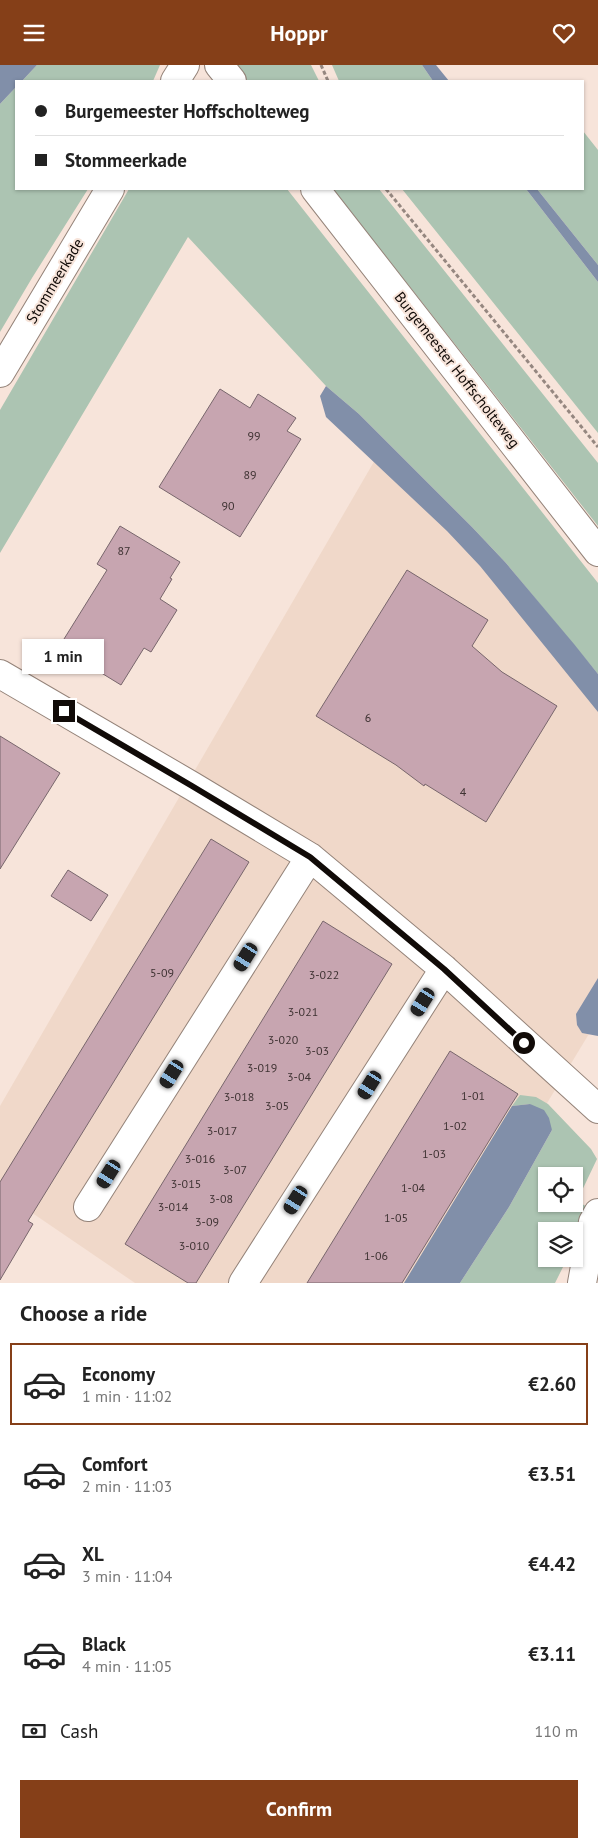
<!DOCTYPE html>
<html lang="en">
<head>
<meta charset="utf-8">
<style>
  :root { --surface:#fff; --page:#f6f6f6; --text:#222; --muted:#767676; --line:#e0e0e0; --accent:#853f18 }
  body { margin:0; font-family:"PT Sans",sans-serif; background:var(--page); color:var(--text); height:100vh; display:flex; flex-direction:column; font-size:19px; white-space:nowrap }
  * { box-sizing:border-box; margin:0 }
  p { font-size:16px; color:var(--muted) }
  .icon { flex:none; width:28px; height:28px; fill:none; stroke:currentColor; stroke-width:2; stroke-linecap:round; stroke-linejoin:round }
  .map { position:relative; height:1218px; overflow:hidden }
  .side { display:flex; flex-direction:column; background:var(--surface); flex:1 }
  .side>* { flex:none }
  .top-card { position:absolute; left:15px; top:15px; width:569px; height:110px; border-radius:0px; box-shadow:0 1px 4px #0004; display:grid; align-content:center; height:110px; padding:0 20px; background:var(--surface) }
  .tools { position:absolute; left:538px; top:1102px; display:grid; gap:10px }
  .tools a { display:grid; place-items:center; width:45px; height:45px; border-radius:0px; background:var(--surface); box-shadow:0 1px 4px #0004; font-size:25px }
  .end { position:absolute; width:22px; height:22px; margin:-11px; border:6px solid #110b08; background:#fff; box-shadow:0 0 0 2px #fff }
  .from { border-radius:50% }
  .bubble { position:absolute; height:35px; border-radius:0px; background:var(--surface); box-shadow:0 1px 4px #0004; font-size:16px; font-weight:800; line-height:35px; text-align:center }
  .car { position:absolute; width:15px; height:30px; margin:-15px -8px; border-radius:6px; box-shadow:0 0 4px 1px #0007; background:linear-gradient(#222 24%,#8ab4d8 0 40%,#222 0 76%,#8ab4d8 0 86%,#222 0) }
  .top-card b { display:flex; align-items:center; gap:18px; height:48px; font-size:19px }
  .top-card b+b { border-top:1px solid var(--line) }
  .top-card i { width:12px; height:12px; background:var(--text) }
  ul { padding:0; list-style:none }
  li { display:flex; align-items:center; gap:15px; height:82px; margin:0 10px 8px; padding:0 10px; border:2px solid transparent; border-radius:0px }
  li div { flex:1 }
  li b { display:block; font-size:19px }
  li em { font-style:normal; font-weight:800 }
  li.current { border-color:var(--accent) }
  li>.icon { width:45px; height:45px; stroke-width:1.5 }
  h2 { padding:0 20px; font-size:22px; line-height:60px }
  .pay { display:flex; align-items:center; gap:12px; height:55px; padding:0 20px; font-size:19px }
  .pay p { margin-inline-start:auto }
  .button { display:flex; gap:10px; margin-top:auto; padding:10px 20px }
  .button a { flex:1; height:58px; border-radius:0px; background:var(--accent); color:#fff; font-size:20px; font-weight:800; line-height:58px; text-align:center }
  header { display:flex; justify-content:space-between; align-items:center; height:65px; padding:0 20px; background:var(--accent); color:#fff; font-size:22px; font-weight:800 }
  .map>svg:first-child { display:block }
</style>
</head>
<body>
<header><svg class="icon" aria-label="menu" viewBox="0 0 24 24"><path d="M4 6h16M4 12h16M4 18h16"/></svg>Hoppr<svg class="icon" aria-label="heart" viewBox="0 0 24 24"><path d="M12 20l-8-8c-3-5 5-10 8-4 3-6 11-1 8 4z"/></svg></header>
<div class="map">
<svg width="598" height="1218" viewBox="0 0 598 1218">
  <rect width="100%" height="100%" fill="#f7e4da"/>
  <path fill="#f0d8c9" d="M379,388l219,243v323l-160,264h-303l-135,-92v-85z"/>
  <path fill="#acc4b2" fill-rule="evenodd" d="M37,0h123l-7,16h-131z
    M235,0h76l8,16h-71z
    M332,0h90l11,16h-94z
    M16,22v102h72l-56,89 -32,54v-228z
    M583,66l15,19v115l-61,-76h45z
    M129,124h158l311,394v91l-92,-111 -34,-36 -113,-113 -33,-28 -138,-149 -188,316v-143z
    M333,124h46l219,274v63z
    M402,124h124l72,93v151z
    M520,1030l16,2 12,7 43,45 6,10 -20,42 12,7 -15,33v-10h-28v28h21l-12,24h-95l49,-76 43,-77 -22,-26 -18,2zM546,1111h28v28h-28z"/>
  <path fill="#818fa9" d="M0,0h37l-15,16h-6v6l-16,17z
    M422,0h14l13,16h-16z
    M526,124h11l61,76v17z
    M326,321l33,28 113,113 34,36 68,81 24,30v38l-118,-146 -33,-35 -121,-114 -6,-21z
    M598,913v58l-16,-3 -5,-8 -1,-11z
    M530,1039l14,6 5,8 3,12 -43,77 -49,76h-56l108,-177z"/>
  <path fill="#c7a5b0" stroke="#78666c" d="M220,324l30,19 8,-14 38,24 -9,13 14,8 -61,98 -81,-50z
    M120,461l60,36 -10,16 2,1 -12,20 17,11 -26,42 -7,-4 -23,37 -62,-38 48,-77 -10,-6z
    M407,505l81,50 -16,26 30,26 55,34 -71,116 -61,-38 -1,2 -28,-21 -80,-49z
    M0,671l60,37 -60,96z
    M211,774l38,23 -221,359 5,3 -33,56v-98z
    M68,805l40,25 -17,26 -40,-25z
    M323,856l69,43 -196,319h-8l-63,-39z
    M450,986l68,43 -7,11 -109,178h-95z"/>
  <g fill="none" stroke-linecap="round" stroke-linejoin="round">
    <g stroke="#948379" stroke-width="30">
      <path id="street" d="M219,0l13,16
        M175,16l10,-16
        M315,124l283,363
        M0,308l110,-184
        M0,609l192,112 118,71 134,112 154,140
        M88,1142l222,-350
        M243,1218l201,-314
        M582,1218l11,-61 5,-9"/>
    </g>
    <path stroke="#958780" stroke-width="3" stroke-dasharray="4 2.5" stroke-linecap="butt" d="M321,0l7,16
      M386,124l212,258"/>
    <use href="#street" stroke="#fff" stroke-width="28"/>
  </g>
  <g fill="none" stroke-linecap="round" stroke-linejoin="round">
    <path stroke="#110b08" stroke-width="6" d="M64,646l128,75 118,71 134,112 80,74"/>
  </g>
  <g text-anchor="middle" stroke-width="4" stroke-linejoin="round" paint-order="stroke">
    <g font-size="12" fill="#3e3232">
      <text x="254" y="375">99</text>
      <text x="250" y="414">89</text>
      <text x="228" y="445">90</text>
      <text x="124" y="490">87</text>
      <text x="368" y="657">6</text>
      <text x="463" y="731">4</text>
      <text x="162" y="912">5-09</text>
      <text x="324" y="914">3-022</text>
      <text x="303" y="951">3-021</text>
      <text x="283" y="979">3-020</text>
      <text x="317" y="990">3-03</text>
      <text x="262" y="1007">3-019</text>
      <text x="299" y="1016">3-04</text>
      <text x="473" y="1035">1-01</text>
      <text x="239" y="1036">3-018</text>
      <text x="277" y="1045">3-05</text>
      <text x="455" y="1065">1-02</text>
      <text x="222" y="1070">3-017</text>
      <text x="434" y="1093">1-03</text>
      <text x="200" y="1098">3-016</text>
      <text x="235" y="1109">3-07</text>
      <text x="186" y="1123">3-015</text>
      <text x="413" y="1127">1-04</text>
      <text x="221" y="1138">3-08</text>
      <text x="173" y="1146">3-014</text>
      <text x="396" y="1157">1-05</text>
      <text x="207" y="1161">3-09</text>
      <text x="194" y="1185">3-010</text>
      <text x="376" y="1195">1-06</text>
    </g>
    <g font-size="15" fill="#110b08" stroke="#f7e4da">
      <text transform="translate(55 216) rotate(-59)" y="5">Stommeerkade</text>
      <text transform="translate(457 305) rotate(52)" y="5">Burgemeester Hoffscholteweg</text>
    </g>
  </g>
</svg>
<div class="tools">
<a><svg class="icon" aria-label="locate" viewBox="0 0 24 24"><circle cx="12" cy="12" r="6"/><path d="M12 2v4M12 18v4M2 12h4M18 12h4"/></svg></a>
<a><svg class="icon" aria-label="layers" viewBox="0 0 24 24"><path d="M12 4l9 5-9 5-9-5zM3 14l9 5 9-5"/></svg></a>
</div>
<i class="end from" style="left:524px;top:978px"></i>
<i class="end" style="left:64px;top:646px"></i>
<div class="bubble" style="left:22px;top:574px;width:82px">1 min</div>
<i class="car" style="left:246px;top:892px;rotate:212deg"></i>
<i class="car" style="left:423px;top:937px;rotate:212deg"></i>
<i class="car" style="left:172px;top:1009px;rotate:212deg"></i>
<i class="car" style="left:370px;top:1020px;rotate:212deg"></i>
<i class="car" style="left:109px;top:1109px;rotate:212deg"></i>
<i class="car" style="left:296px;top:1135px;rotate:212deg"></i>
<div class="top-card">
<b><i class="from"></i>Burgemeester Hoffscholteweg</b>
<b><i></i>Stommeerkade</b>
</div>
</div>
<section class="side">
<h2>Choose a ride</h2>
<ul>
<li class="current"><svg class="icon" aria-label="car" viewBox="0 0 24 24"><path d="M5 17H2v-5l4-1 3-4h7l3 4 3 1v5h-3M9 17h6M6 11h13"/><circle cx="7" cy="17" r="2"/><circle cx="17" cy="17" r="2"/></svg><div><b>Economy</b><p>1 min · 11:02</p></div><em>€2.60</em></li>
<li><svg class="icon" aria-label="car" viewBox="0 0 24 24"><path d="M5 17H2v-5l4-1 3-4h7l3 4 3 1v5h-3M9 17h6M6 11h13"/><circle cx="7" cy="17" r="2"/><circle cx="17" cy="17" r="2"/></svg><div><b>Comfort</b><p>2 min · 11:03</p></div><em>€3.51</em></li>
<li><svg class="icon" aria-label="car" viewBox="0 0 24 24"><path d="M5 17H2v-5l4-1 3-4h7l3 4 3 1v5h-3M9 17h6M6 11h13"/><circle cx="7" cy="17" r="2"/><circle cx="17" cy="17" r="2"/></svg><div><b>XL</b><p>3 min · 11:04</p></div><em>€4.42</em></li>
<li><svg class="icon" aria-label="car" viewBox="0 0 24 24"><path d="M5 17H2v-5l4-1 3-4h7l3 4 3 1v5h-3M9 17h6M6 11h13"/><circle cx="7" cy="17" r="2"/><circle cx="17" cy="17" r="2"/></svg><div><b>Black</b><p>4 min · 11:05</p></div><em>€3.11</em></li>
</ul>
<div class="pay"><svg class="icon" aria-label="cash" viewBox="0 0 24 24"><path d="M3 7h18v10H3z"/><circle cx="12" cy="12" r="2"/></svg>Cash<p>110 m</p></div>
<div class="button"><a>Confirm</a></div>
</section>
</body>
</html>
